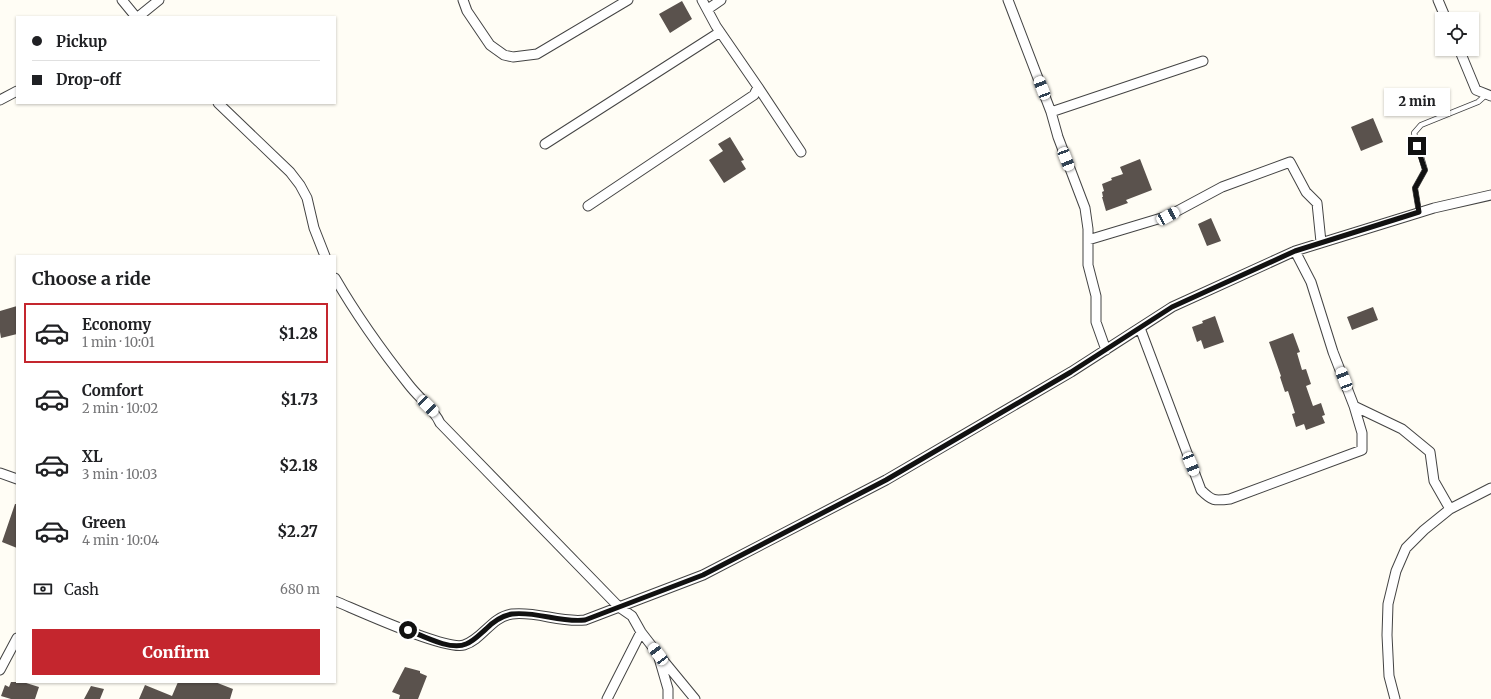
<!DOCTYPE html>
<html lang="en">
<head>
<meta charset="utf-8">
<style>
  :root { --surface:#fff; --page:#f6f6f6; --text:#202124; --muted:#757577; --line:#e0e0e0; --accent:#c4262e }
  body { margin:0; font-family:Merriweather,serif; background:var(--page); color:var(--text); height:100vh; display:flex; flex-direction:column; font-size:15px; white-space:nowrap }
  * { box-sizing:border-box; margin:0 }
  p { font-size:13px; color:var(--muted) }
  .icon { flex:none; width:22px; height:22px; fill:none; stroke:currentColor; stroke-width:2; stroke-linecap:round; stroke-linejoin:round }
  .map { position:relative; flex:1; overflow:hidden }
  .panel { position:absolute; left:16px; top:255px; width:320px; height:428px; display:flex; flex-direction:column; background:var(--surface); border-radius:0px; box-shadow:0 1px 3px #0004 }
  .panel>* { flex:none }
  .hud { position:absolute; left:16px; top:16px; width:320px; height:88px; border-radius:0px; box-shadow:0 1px 3px #0004; display:grid; align-content:center; height:88px; padding:0 16px; background:var(--surface) }
  .tools { position:absolute; left:1435px; top:12px; display:grid; gap:8px }
  .tools a { display:grid; place-items:center; width:44px; height:44px; border-radius:0px; background:var(--surface); box-shadow:0 1px 3px #0004; font-size:20px }
  .end { position:absolute; width:18px; height:18px; margin:-9px; border:5px solid #111; background:#fff; box-shadow:0 0 0 2px #fff }
  .from { border-radius:50% }
  .bubble { position:absolute; height:28px; border-radius:0px; background:var(--surface); box-shadow:0 1px 3px #0004; font-size:13px; font-weight:800; line-height:28px; text-align:center }
  .car { position:absolute; width:12px; height:24px; margin:-12px -6px; border-radius:5px; box-shadow:0 0 3px 1px #0007; background:linear-gradient(#fff 24%,#345 0 40%,#fff 0 76%,#345 0 86%,#fff 0) }
  .hud b { display:flex; align-items:center; gap:14px; height:38px; font-size:15px }
  .hud b+b { border-top:1px solid var(--line) }
  .hud i { width:10px; height:10px; background:var(--text) }
  ul { padding:0; list-style:none }
  li { display:flex; align-items:center; gap:12px; height:60px; margin:0 8px 6px; padding:0 8px; border:2px solid transparent; border-radius:0px }
  li div { flex:1 }
  li b { display:block; font-size:15px }
  li em { font-style:normal; font-weight:800 }
  li.selected { border-color:var(--accent) }
  li>.icon { width:36px; height:36px; stroke-width:1.5 }
  h2 { padding:0 16px; font-size:18px; line-height:48px }
  .pay { display:flex; align-items:center; gap:10px; height:44px; padding:0 16px; font-size:15px }
  .pay p { margin-inline-start:auto }
  .cta { display:flex; gap:8px; margin-top:auto; padding:8px 16px }
  .cta a { flex:1; height:46px; border-radius:0px; background:var(--accent); color:#fff; font-size:16px; font-weight:800; line-height:46px; text-align:center }
  .map>svg:first-child { display:block }
</style>
</head>
<body>
<div class="map">
<svg width="1491" height="699" viewBox="0 0 1491 699">
  <rect width="100%" height="100%" fill="#fffdf5"/>
  <path fill="#5a524d" d="M682,1l10,18 -22,14 -11,-19z
    M1373,118l10,24 -22,9 -10,-24z
    M730,137l14,23 -3,1 5,8 -22,14 -15,-23 14,-9 -5,-7z
    M1140,159l12,31 -26,10 2,3 -22,8 -4,-14h1l-1,-5 2,-1 -2,-7 10,-4 -1,-2 12,-4 -3,-7z
    M1211,218l10,23 -14,5 -9,-22z
    M17,306v28l-16,4 -1,-6v-21z
    M1373,307l5,13 -26,10 -5,-13z
    M1215,316l9,26 -20,7 -3,-9 -4,2 -5,-15 11,-4 -1,-2z
    M1293,333l7,19 -3,1 5,17 4,-1 5,15 -5,2 7,20 8,-3 4,12 -3,1 3,7 -19,7 -2,-6 -8,3 -4,-13 3,-1 -7,-22 -3,1 -5,-15 1,-1 -12,-34z
    M15,504h2v44l-15,-6z
    M405,667l15,4v2l7,3 -9,23h-19l1,-4 -8,-3z
    M11,682h12l16,5 -4,12h-24l-10,-3 4,-11 4,2z
    M178,682h37l18,7 -3,10h-91l6,-14 27,11z
    M91,686l13,3 -4,10h-16z"/>
  <g fill="none" stroke-linecap="round" stroke-linejoin="round">
    <g stroke="#444" stroke-width="6">
      <path id="service" d="M1419,212l-4,-24 10,-18 -11,-37 7,-8 57,-23 9,-8"/>
    </g>
    <g stroke="#444" stroke-width="11">
      <path id="minor" d="M122,0l14,17
        M463,0l4,11 23,34 14,10 9,2 24,-3 91,-54
        M1008,0l43,112 7,25 27,71 3,21v36l8,31v26l10,28
        M1438,0l8,19
        M708,9l13,-9
        M138,17l21,-17
        M1459,49l17,41 15,6
        M758,87l43,65
        M0,100l17,-9
        M218,103l72,69 10,13 7,13 7,30 11,28
        M1051,112l152,-51
        M545,144l175,-112
        M588,206l166,-111 4,-8 -42,-61 -14,-26
        M1088,240l80,-24 54,-29 68,-25 16,30 11,11 4,39
        M1295,251l16,31 22,70 21,54 48,23 28,23 4,29 16,28
        M335,278c22,38 47,73 74,107 10,13 25,24 31,38l179,184 13,9 9,16 17,22 37,45
        M1140,328l61,162c11,11 13,11 29,9l132,-49v-17l-8,-27
        M0,473l17,6
        M335,601c22,9 111,50 129,44 19,-6 27,-28 48,-31 25,-3 48,9 73,6l118,-45 183,-95 185,-108 101,-65 123,-56 139,-43 57,-13
        M659,658l9,31v10
        M0,670l17,-32
        M607,699l34,-67
        M1395,699l-6,-23 -2,-41 1,-31 8,-33 10,-23 18,-18 26,-21 41,-21"/>
    </g>
    <use href="#service" stroke="#fff" stroke-width="4.5"/>
    <use href="#minor" stroke="#fff" stroke-width="9"/>
  </g>
  <g fill="none" stroke-linecap="round" stroke-linejoin="round">
    <path stroke="#111" stroke-width="5" d="M408,630c15,6 43,21 58,14 8,-3 14,-10 20,-15 7,-7 15,-13 26,-15 25,-3 48,9 73,6l118,-45 183,-95 185,-108 101,-65 123,-56 124,-39 -4,-24 10,-18 -8,-24"/>
  </g>
</svg>
<div class="tools">
<a><svg class="icon" aria-label="locate" viewBox="0 0 24 24"><circle cx="12" cy="12" r="6"/><path d="M12 2v4M12 18v4M2 12h4M18 12h4"/></svg></a>
</div>
<i class="end from" style="left:408px;top:630px"></i>
<i class="end" style="left:1417px;top:146px"></i>
<div class="bubble" style="left:1384px;top:88px;width:66px">2 min</div>
<i class="car" style="left:1042px;top:88px;rotate:339deg"></i>
<i class="car" style="left:1066px;top:159px;rotate:159deg"></i>
<i class="car" style="left:1168px;top:216px;rotate:62deg"></i>
<i class="car" style="left:1344px;top:379px;rotate:339deg"></i>
<i class="car" style="left:428px;top:406px;rotate:135deg"></i>
<i class="car" style="left:1191px;top:464px;rotate:158deg"></i>
<i class="car" style="left:658px;top:654px;rotate:323deg"></i>
<div class="hud">
<b><i class="from"></i>Pickup</b>
<b><i></i>Drop-off</b>
</div>
<section class="panel">
<h2>Choose a ride</h2>
<ul>
<li class="selected"><svg class="icon" aria-label="car" viewBox="0 0 24 24"><path d="M5 17H2v-5l4-1 3-4h7l3 4 3 1v5h-3M9 17h6M6 11h13"/><circle cx="7" cy="17" r="2"/><circle cx="17" cy="17" r="2"/></svg><div><b>Economy</b><p>1 min · 10:01</p></div><em>$1.28</em></li>
<li><svg class="icon" aria-label="car" viewBox="0 0 24 24"><path d="M5 17H2v-5l4-1 3-4h7l3 4 3 1v5h-3M9 17h6M6 11h13"/><circle cx="7" cy="17" r="2"/><circle cx="17" cy="17" r="2"/></svg><div><b>Comfort</b><p>2 min · 10:02</p></div><em>$1.73</em></li>
<li><svg class="icon" aria-label="car" viewBox="0 0 24 24"><path d="M5 17H2v-5l4-1 3-4h7l3 4 3 1v5h-3M9 17h6M6 11h13"/><circle cx="7" cy="17" r="2"/><circle cx="17" cy="17" r="2"/></svg><div><b>XL</b><p>3 min · 10:03</p></div><em>$2.18</em></li>
<li><svg class="icon" aria-label="car" viewBox="0 0 24 24"><path d="M5 17H2v-5l4-1 3-4h7l3 4 3 1v5h-3M9 17h6M6 11h13"/><circle cx="7" cy="17" r="2"/><circle cx="17" cy="17" r="2"/></svg><div><b>Green</b><p>4 min · 10:04</p></div><em>$2.27</em></li>
</ul>
<div class="pay"><svg class="icon" aria-label="cash" viewBox="0 0 24 24"><path d="M3 7h18v10H3z"/><circle cx="12" cy="12" r="2"/></svg>Cash<p>680 m</p></div>
<div class="cta"><a>Confirm</a></div>
</section>
</div>
</body>
</html>
